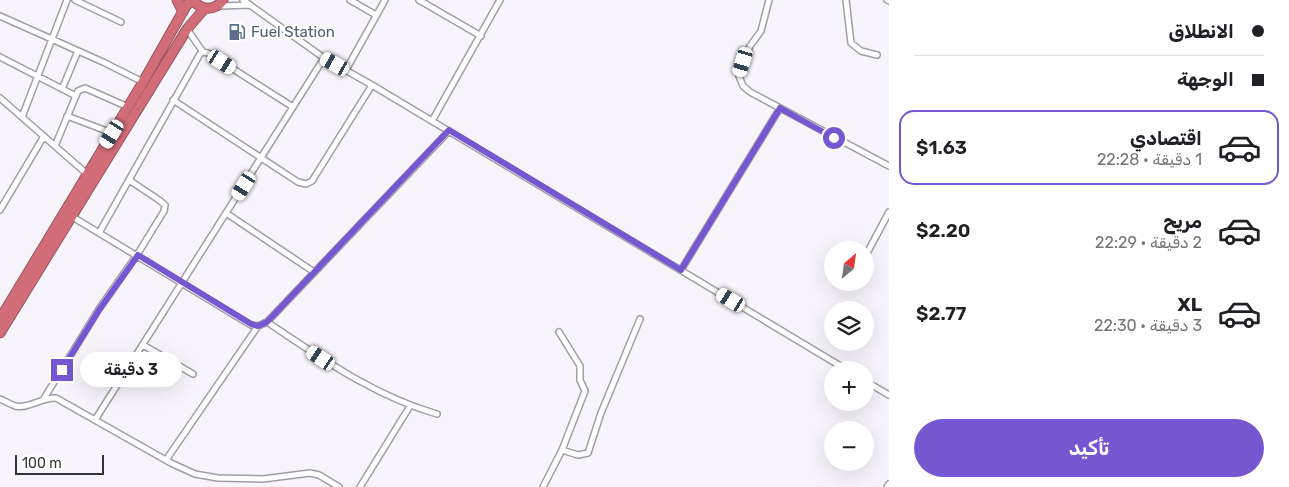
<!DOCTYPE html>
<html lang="ar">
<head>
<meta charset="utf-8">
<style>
  :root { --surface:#fff; --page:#f2f2f2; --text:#202124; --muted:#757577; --line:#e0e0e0; --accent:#7557d1 }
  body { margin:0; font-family:Rubik,"Noto Sans Arabic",sans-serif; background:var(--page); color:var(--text); direction:rtl; height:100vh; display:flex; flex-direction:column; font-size:19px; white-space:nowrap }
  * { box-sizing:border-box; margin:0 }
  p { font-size:16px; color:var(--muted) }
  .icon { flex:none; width:28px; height:28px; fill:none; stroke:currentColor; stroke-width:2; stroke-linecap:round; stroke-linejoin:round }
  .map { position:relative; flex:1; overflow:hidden; direction:ltr }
  .sheet { display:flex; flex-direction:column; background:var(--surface); width:400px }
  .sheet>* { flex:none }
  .top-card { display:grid; align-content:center; height:110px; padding:0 25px; background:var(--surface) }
  .needle { width:32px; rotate:29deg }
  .tools { position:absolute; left:824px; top:241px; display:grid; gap:10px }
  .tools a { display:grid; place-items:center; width:50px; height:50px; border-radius:50%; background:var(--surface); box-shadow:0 5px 20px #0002; font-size:25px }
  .scale { position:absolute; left:15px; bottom:12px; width:89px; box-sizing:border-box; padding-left:5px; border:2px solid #353537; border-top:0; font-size:14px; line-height:18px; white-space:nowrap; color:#353537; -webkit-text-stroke:4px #fff; paint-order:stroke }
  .end { position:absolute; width:22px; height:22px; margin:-11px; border:6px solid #7557d1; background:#fff; box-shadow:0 0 0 2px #fff }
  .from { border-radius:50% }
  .bubble { position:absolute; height:35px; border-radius:18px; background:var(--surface); box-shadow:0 5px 20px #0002; font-size:16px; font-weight:600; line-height:35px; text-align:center; direction:rtl }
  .car { position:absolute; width:15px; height:30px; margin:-15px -8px; border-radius:6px; box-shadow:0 0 4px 1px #0007; background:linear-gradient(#fff 24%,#345 0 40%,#fff 0 76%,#345 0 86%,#fff 0) }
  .top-card b { display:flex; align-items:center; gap:18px; height:48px; font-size:19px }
  .top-card b+b { border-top:1px solid var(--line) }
  .top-card i { width:12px; height:12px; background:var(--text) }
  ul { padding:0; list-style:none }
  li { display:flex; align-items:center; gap:15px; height:75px; margin:0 10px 8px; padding:0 15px; border:2px solid transparent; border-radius:15px }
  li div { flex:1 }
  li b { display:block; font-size:19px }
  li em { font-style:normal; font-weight:600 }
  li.selected { border-color:var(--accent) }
  li>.icon { width:45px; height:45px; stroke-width:1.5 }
  .action { display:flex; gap:10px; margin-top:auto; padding:10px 25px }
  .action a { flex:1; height:58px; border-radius:30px; background:var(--accent); color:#fff; font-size:20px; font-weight:600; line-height:58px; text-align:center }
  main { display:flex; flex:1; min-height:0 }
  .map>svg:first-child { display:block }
</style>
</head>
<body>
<main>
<section class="sheet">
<div class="top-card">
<b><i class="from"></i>الانطلاق</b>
<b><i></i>الوجهة</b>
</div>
<ul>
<li class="selected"><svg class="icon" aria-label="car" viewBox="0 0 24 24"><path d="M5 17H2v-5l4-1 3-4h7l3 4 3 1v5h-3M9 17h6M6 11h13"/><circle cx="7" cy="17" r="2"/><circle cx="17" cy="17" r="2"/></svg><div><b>اقتصادي</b><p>1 دقيقة · 22:28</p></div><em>$1.63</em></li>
<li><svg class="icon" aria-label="car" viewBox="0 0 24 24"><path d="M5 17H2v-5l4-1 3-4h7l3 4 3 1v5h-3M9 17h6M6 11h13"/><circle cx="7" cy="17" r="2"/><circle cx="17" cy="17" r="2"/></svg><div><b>مريح</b><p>2 دقيقة · 22:29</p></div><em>$2.20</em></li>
<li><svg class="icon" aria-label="car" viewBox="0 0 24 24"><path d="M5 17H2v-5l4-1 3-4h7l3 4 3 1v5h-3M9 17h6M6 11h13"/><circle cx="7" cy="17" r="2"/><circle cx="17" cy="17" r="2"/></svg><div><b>XL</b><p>3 دقيقة · 22:30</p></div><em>$2.77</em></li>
</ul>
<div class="action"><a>تأكيد</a></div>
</section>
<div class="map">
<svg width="889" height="487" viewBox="0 0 889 487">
  <rect width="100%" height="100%" fill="#f7f5fb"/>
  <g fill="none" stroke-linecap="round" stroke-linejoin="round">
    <g stroke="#a09fa4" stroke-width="8">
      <path id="street" d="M75,0l46,22
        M243,0l81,58 48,27 475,285
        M350,0l26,15
        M419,0l62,36
        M769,0l-8,31 -11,15 -11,30 4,10 7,6 139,74
        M846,0l5,43 10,8 16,4
        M887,0l2,1
        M219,6l31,-1
        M0,16l103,46 40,20
        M187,29l16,23 5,1 85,54
        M0,57l76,39
        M346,70l39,-70
        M62,89l16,-38
        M0,98l87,76
        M173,100l125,82 8,2 6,-3 60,-96
        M67,116l45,17
        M22,117l45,-117
        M432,121l68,-121
        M55,146l23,-55 7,-3 43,19
        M0,210l44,-74
        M226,213l88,59
        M71,216l180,109 7,1
        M99,233l101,-179 3,-2
        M865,257l24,-45
        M681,270l99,-162
        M848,286l3,-4
        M267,322c54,36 107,74 170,92
        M143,345l50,29
        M865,381l24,14
        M0,399c5,2 10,5 15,7 14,3 27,-9 41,-8l115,65 24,11 23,4 45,1 47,-6 9,2 20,12
        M43,400l56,-91 38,-54 27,-44 1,-6 -6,-5 -30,-20
        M95,420l229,-362
        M562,450l16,5 10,-2 13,-40 39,-94
        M166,460l92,-134 9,-4 182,-191
        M360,487l50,-81
        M543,487l19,-37 23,-59 -5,-11v-14l-21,-34
        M887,487l2,-3"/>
    </g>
    <g stroke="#9a5961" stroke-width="11">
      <path id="highway" d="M177,0l6,12
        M193,0c8,11 22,11 30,0
        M0,319l143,-237 43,-76 6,-6
        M0,333l187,-304 18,-21"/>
    </g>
    <use href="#street" stroke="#fff" stroke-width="5"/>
    <use href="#highway" stroke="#d16c78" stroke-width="9"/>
  </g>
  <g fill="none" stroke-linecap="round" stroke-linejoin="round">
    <path stroke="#7557d1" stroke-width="6" d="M62,370l37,-60 39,-55 113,69 7,2 9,-4 182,-192 232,140 99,-162 54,30"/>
  </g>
  <defs>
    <g id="fuel-bare" transform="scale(1.35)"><path d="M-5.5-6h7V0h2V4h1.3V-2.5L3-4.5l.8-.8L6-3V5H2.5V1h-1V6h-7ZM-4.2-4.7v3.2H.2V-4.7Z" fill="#5c6f8a" stroke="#fff" stroke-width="2.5" paint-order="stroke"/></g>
  </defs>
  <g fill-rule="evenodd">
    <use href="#fuel-bare" x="237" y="32"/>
  </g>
  <g text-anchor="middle" stroke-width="4" stroke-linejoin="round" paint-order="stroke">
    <g font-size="15" fill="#4e5e75" stroke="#fff" text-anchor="start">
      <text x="251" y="37">Fuel Station</text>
    </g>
  </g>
</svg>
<div class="tools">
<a><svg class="needle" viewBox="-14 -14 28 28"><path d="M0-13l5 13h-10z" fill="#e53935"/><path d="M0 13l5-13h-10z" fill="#757577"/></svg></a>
<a><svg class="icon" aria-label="layers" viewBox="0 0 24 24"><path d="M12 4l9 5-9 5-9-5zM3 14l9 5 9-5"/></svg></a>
<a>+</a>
<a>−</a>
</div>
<div class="scale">100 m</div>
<i class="end from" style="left:834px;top:138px"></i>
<i class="end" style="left:62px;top:370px"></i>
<div class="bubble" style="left:80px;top:352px;width:102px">3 دقيقة</div>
<i class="car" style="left:222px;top:62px;rotate:123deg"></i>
<i class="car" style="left:743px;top:62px;rotate:197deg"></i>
<i class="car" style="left:335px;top:64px;rotate:299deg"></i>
<i class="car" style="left:112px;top:134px;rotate:212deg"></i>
<i class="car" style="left:244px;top:186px;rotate:212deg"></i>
<i class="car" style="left:731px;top:300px;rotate:301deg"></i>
<i class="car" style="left:321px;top:358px;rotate:304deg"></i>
</div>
</main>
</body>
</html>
